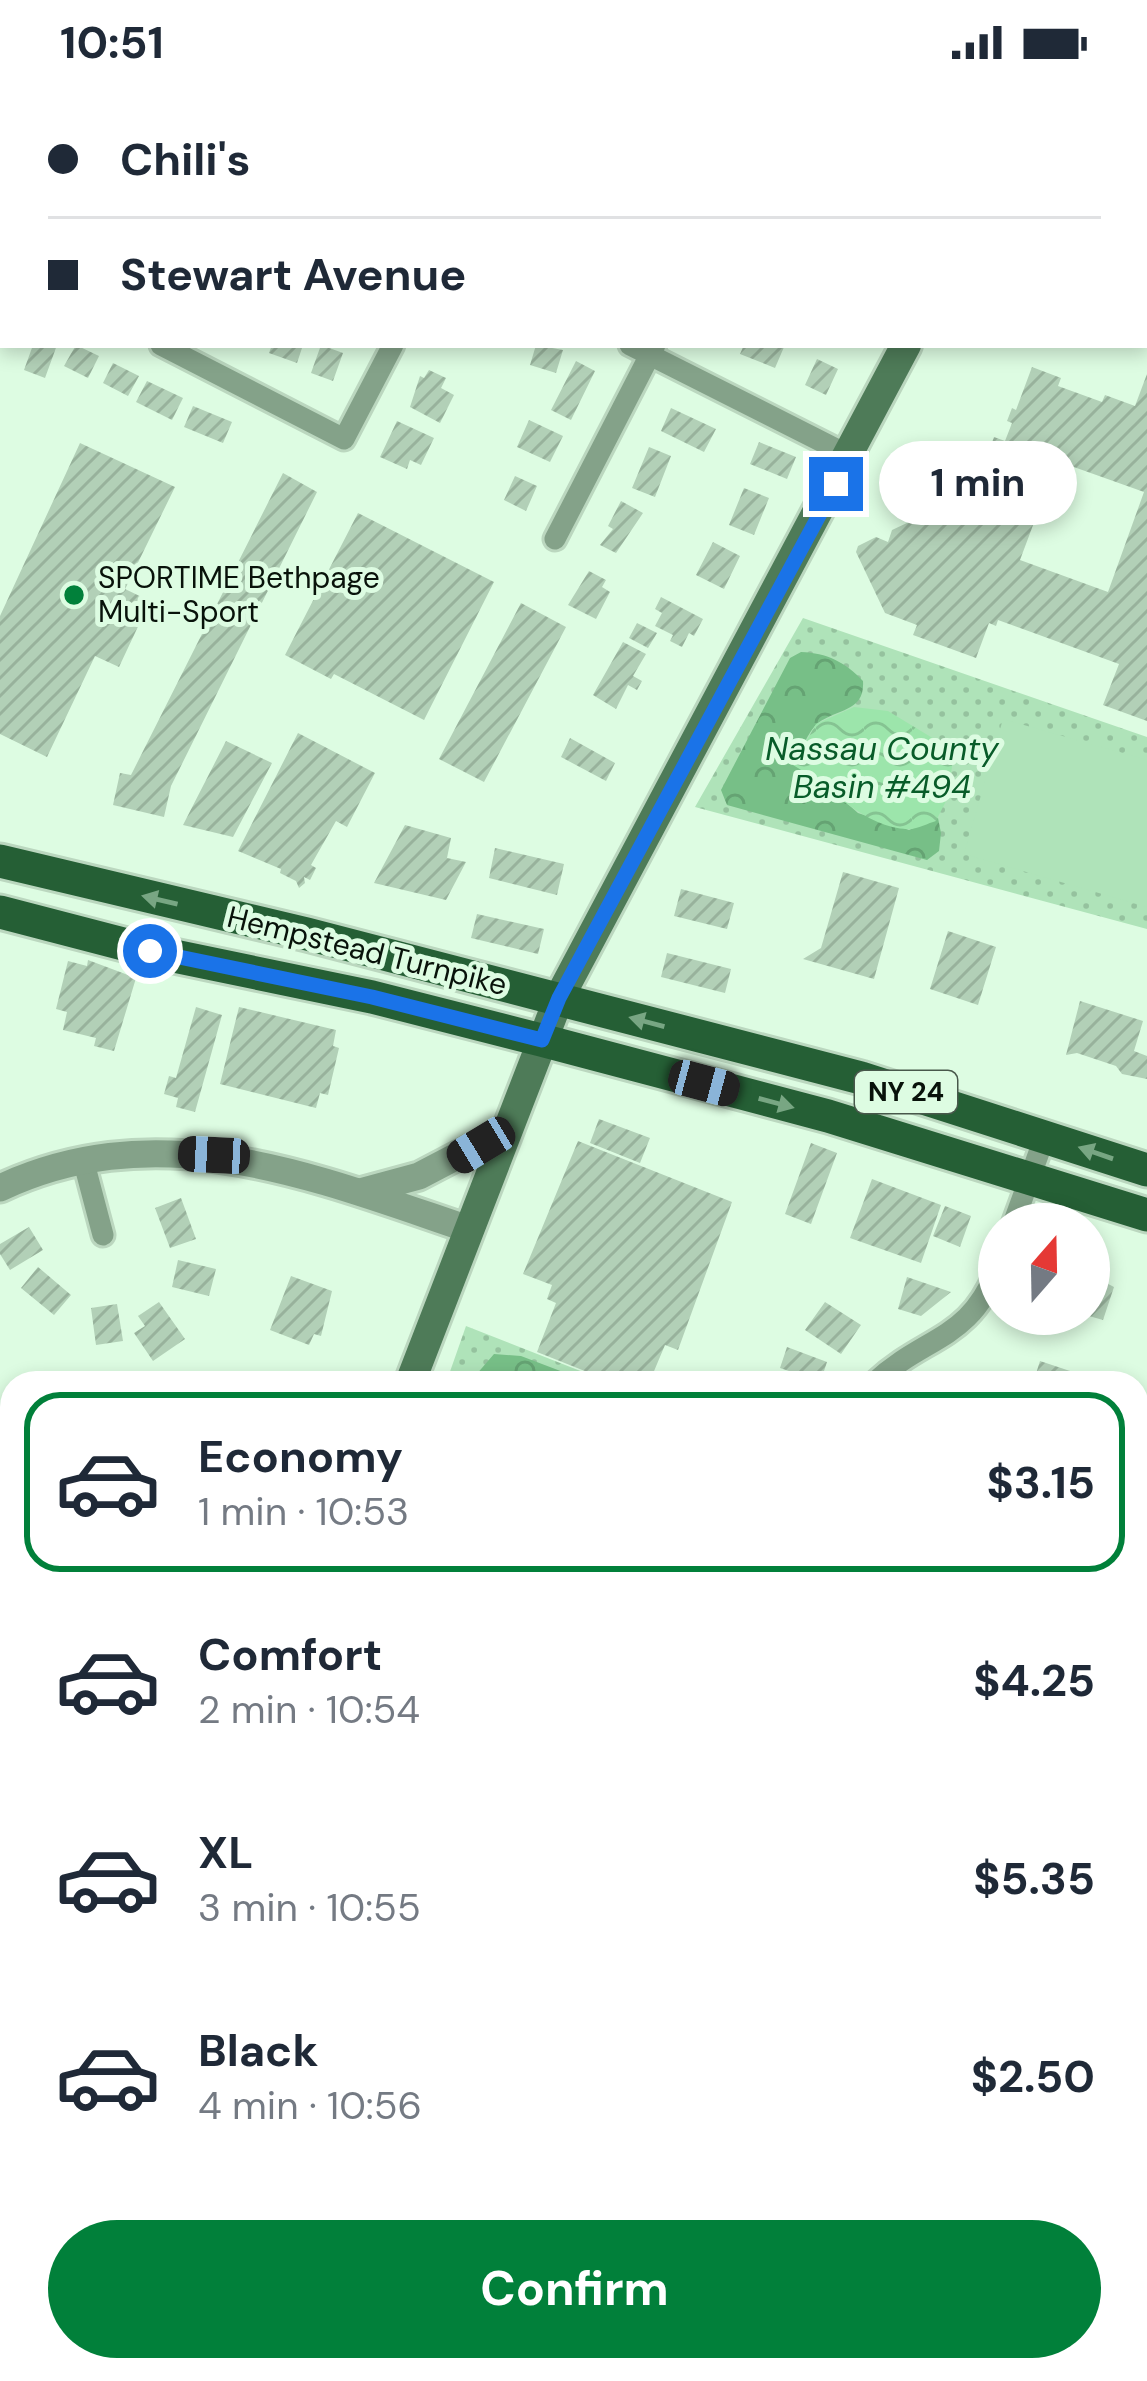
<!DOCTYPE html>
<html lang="en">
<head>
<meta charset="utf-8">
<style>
  :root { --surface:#fff; --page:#f2f2f3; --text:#1f2937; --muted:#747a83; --line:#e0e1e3; --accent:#01803a }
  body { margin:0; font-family:"DM Sans",sans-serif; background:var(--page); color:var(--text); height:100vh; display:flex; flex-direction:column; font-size:45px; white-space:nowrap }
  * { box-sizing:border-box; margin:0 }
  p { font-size:39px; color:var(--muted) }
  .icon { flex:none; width:66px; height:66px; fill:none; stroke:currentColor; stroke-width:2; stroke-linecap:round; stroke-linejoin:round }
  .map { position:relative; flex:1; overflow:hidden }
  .panel { position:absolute; left:0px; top:1287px; width:1149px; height:1011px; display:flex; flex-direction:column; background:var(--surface); border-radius:36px 36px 0 0; box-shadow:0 6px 18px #0003 }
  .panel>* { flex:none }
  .top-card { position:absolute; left:0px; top:0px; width:1149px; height:264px; box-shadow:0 6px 18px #0003; display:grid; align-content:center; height:264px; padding:0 48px; background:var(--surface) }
  .needle { width:78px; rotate:20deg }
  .controls { position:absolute; left:978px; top:1119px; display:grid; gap:24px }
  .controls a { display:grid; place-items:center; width:132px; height:132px; border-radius:50%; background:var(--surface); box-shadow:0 6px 18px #0003; font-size:60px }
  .end { position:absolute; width:54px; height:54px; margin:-27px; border:15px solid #1a73e8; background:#fff; box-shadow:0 0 0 6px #fff }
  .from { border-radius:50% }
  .bubble { position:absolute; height:84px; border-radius:42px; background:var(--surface); box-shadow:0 6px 18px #0003; font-size:39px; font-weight:700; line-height:84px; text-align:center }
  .car { position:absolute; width:36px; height:72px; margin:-36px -18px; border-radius:15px; box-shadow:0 0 9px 3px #0007; background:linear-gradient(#222 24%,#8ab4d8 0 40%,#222 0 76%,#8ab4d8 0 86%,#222 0) }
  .top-card b { display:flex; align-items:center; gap:42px; height:114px; font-size:45px }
  .top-card b+b { border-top:3px solid var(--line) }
  .top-card i { width:30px; height:30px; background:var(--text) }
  ul { padding:21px 0 0; list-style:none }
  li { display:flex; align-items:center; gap:36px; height:180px; margin:0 24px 18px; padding:0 24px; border:6px solid transparent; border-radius:36px }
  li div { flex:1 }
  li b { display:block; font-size:45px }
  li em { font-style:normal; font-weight:700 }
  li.current { border-color:var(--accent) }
  li>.icon { width:108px; height:108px; stroke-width:1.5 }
  .cta { display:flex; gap:24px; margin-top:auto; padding:24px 48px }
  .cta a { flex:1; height:138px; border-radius:72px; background:var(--accent); color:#fff; font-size:48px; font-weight:700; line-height:138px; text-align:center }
  .status { display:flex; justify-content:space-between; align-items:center; height:84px; padding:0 60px; background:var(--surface); direction:ltr }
  .status svg { height:33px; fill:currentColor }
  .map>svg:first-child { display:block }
</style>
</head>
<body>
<div class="status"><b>10:51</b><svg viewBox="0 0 49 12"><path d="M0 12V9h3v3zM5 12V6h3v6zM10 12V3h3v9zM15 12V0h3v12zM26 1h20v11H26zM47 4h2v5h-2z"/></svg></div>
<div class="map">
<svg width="1147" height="2297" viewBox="0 0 1147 2297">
  <defs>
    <pattern id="grass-dots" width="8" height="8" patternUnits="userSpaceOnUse" patternTransform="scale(3)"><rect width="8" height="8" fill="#afe3b9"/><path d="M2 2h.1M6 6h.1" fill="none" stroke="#95c29e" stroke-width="1.8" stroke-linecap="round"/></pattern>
    <pattern id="forest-crowns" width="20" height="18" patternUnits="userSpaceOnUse" patternTransform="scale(3)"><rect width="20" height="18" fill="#77bf87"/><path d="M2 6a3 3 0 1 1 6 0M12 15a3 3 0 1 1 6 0" fill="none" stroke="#65a373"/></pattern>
    <pattern id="water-waves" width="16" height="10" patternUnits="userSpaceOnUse" patternTransform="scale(3)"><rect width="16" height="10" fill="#9ce5ab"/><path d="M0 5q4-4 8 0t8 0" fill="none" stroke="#85c392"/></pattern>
    <pattern id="building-hatch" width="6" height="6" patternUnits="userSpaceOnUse" patternTransform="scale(3)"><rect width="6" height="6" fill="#b2d0b7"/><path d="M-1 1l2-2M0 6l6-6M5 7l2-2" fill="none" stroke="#98b29c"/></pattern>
  </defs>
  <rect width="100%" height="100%" fill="#ddfce2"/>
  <path fill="url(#grass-dots)" d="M803,534l344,119v192l-452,-122z
    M466,1242l145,57h-165z
    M757,2286h213l-3,11h-216z"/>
  <path fill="url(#forest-crowns)" d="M801,568c26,1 44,10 62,29 2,31 -25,27 -45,42 -10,8 -18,30 -24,42l30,18 34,30 51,17 29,-12 3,15 -2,18 -12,9 -200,-55 -6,-15 69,-132z
    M494,1270l27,2 71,27h-123z"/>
  <path fill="#afe3b9" d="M1003,635l144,41v147l-183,-53z"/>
  <path fill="url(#water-waves)" d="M854,623l34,4 66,40 -6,46 -12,24c-8,2 -20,9 -28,8 -42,0 -80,-44 -115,-64l23,-41z"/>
  <path fill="url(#building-hatch)" fill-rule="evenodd" d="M33,261h24l-12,33 -21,-8z
    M76,261l23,11 -11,22 -24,-12z
    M272,261h31l-6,18 -28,-10z
    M321,261l22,8 -10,28 -22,-8z
    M536,261l27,5 -7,23 -26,-8z
    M744,261h35l5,2 -9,21 -35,-14z
    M817,275l21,10 -12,26 -21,-10z
    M576,277l19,10 -24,49 -20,-10z
    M113,279l26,13 -11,20 -25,-13z
    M1032,283l29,11 -3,8 44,16 3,-7 30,11 12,-32v347l-44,-16 16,-41 -121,-44 -2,6 -7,-3 -13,35 -63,-23 4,-10 -32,-12 -29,-61 2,-6 18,-9 12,5 4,-12 32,-15 22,7 -2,-11 15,-7 8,9 27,-76 11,4 7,-18 -5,-2 5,-13 4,2zM1057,377l87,31 -36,100 -88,-32z
    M429,286l17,8 -5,10 13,7 -14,28 -30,-16 10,-31 4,2z
    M147,297l36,17 -11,22 -36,-18z
    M193,322l39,16 -9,21 -39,-16z
    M671,324l45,21 -12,23 -43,-21z
    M529,336l34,16 -13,26 -33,-15z
    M397,337l37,17 -13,27 -11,-5 -3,9 -27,-12z
    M759,358l37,15 -9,22 -37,-15z
    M80,359l95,44 -50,102 25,12 -31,66 -24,-11 -48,101 -47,-23v-118z
    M649,363l22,9 -16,41 -23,-9z
    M283,389l34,19 -146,294 -7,31 -51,-12 7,-32 11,2z
    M515,392l22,10 -11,25 -22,-11z
    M744,404l25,10 -15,37 -25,-10z
    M621,417l22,12 -27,40 -16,-8 13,-16 -5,-3z
    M358,429l136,69 -70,138 -90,-46 -3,5 -46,-24z
    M713,458l27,14 -16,33 -28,-14z
    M589,487l17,9 -4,7 8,5 -14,27 -28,-14z
    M661,513l42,22 -9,17 -5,-3 -7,14 -12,-6 3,-6 -18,-9 7,-13 -7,-4z
    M521,519l45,24 -82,155 -45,-23z
    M637,539l20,10 -9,15 -19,-10z
    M623,558l23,12 -13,22 9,5 -5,9 -9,-5 -12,24 -23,-14z
    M298,649l77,40 -28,54 -11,-6 -25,44 5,3 -6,12 -6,-3 1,6 -6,5 -3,-7 -16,-8 1,-4 -43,-18z
    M570,654l45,25 -9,18 -45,-24z
    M226,657l46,22 -39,74 -50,-12z
    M405,741l46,13 -4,20 19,4 -20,38 -72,-17z
    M495,764l69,16 -7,31 -68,-17z
    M843,788l56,16 -25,91 -71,-20 18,-11z
    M681,805l53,14 -7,26 -53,-13z
    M477,830l67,15 -6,25 -67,-16z
    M948,847l48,16 -18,58 -48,-16z
    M667,869l64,16 -6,24 -64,-16z
    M88,876l48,18 -22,73 -20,-5 2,-8 -33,-8 4,-18 -11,-3 12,-48 19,5z
    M1080,917l63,20 -9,30 13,5v23l-25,-5 -6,-8 -39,-13 -11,2z
    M196,923l26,8 -27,97 -19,-5 2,-9 -14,-4 5,-18 7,2z
    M239,923l97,23 -3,16 6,2 -11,47 -8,-2 -4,15 -96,-24z
    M599,1035l51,19 -10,25 -50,-20z
    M578,1057l154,61 -54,148 -13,-5 -16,38h-34l-78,-31 19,-49 -9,-4 5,-14 -29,-11z
    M811,1059l26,10 -26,71 -26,-10z
    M872,1095l69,26 -20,58 -71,-25z
    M181,1114l15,41 -26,9 -15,-40z
    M945,1122l26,10 -11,31 -27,-11z
    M29,1143l14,23 -33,20 -10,-16v-10z
    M178,1176l38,9 -7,27 -37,-9z
    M38,1183l33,28 -17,20 -33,-27z
    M1089,1190l25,13 -11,33 -14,-4z
    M291,1192l41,15 -11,45 -7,-2 -5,11 -39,-15z
    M907,1193l3,1 41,14 -30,24 -23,-7z
    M159,1218l26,37 -32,22 -19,-28 11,-7 -7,-10z
    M825,1218l36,23 -20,29 -36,-24z
    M117,1220l6,37 -27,4 -5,-37z
    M787,1263l40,15 -7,21h-32l4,-11 -12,-4z
    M1040,1277l63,21v1h-70z
    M1137,1309l10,4v61l-10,-3z
    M1141,1784l6,4v40l-10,-7v-32z
    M0,1848l12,4 -3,44 -9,-4z
    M5,2238l7,2v43l-12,-4v-27z
    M1137,2240l10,2v41l-10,-3z
    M443,2286h35l-6,11h-28l-5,-2z
    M556,2286h33l-6,11h-33z"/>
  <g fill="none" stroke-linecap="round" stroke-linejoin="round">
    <g stroke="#bbd7bf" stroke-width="27">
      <path id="minor" d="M125,0l6,3
        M609,0l6,3
        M528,3l1,-3
        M788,3l2,-3
        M0,179l3,1
        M161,261l183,94 49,-94
        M630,261l220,111
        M555,455l100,-194
        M84,1079l19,72
        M1013,1140l32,-88
        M874,1299c52,-49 97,-41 125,-119
        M0,1380l12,9
        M1137,1503l10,4
        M1137,1732l10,4
        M1137,2198l10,2
        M167,2286l1,11
        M392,2297l6,-11
        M631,2297l5,-11
        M1077,2297l3,-11"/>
    </g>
    <g stroke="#bbd7bf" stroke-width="33">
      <path id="tertiary" d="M0,1104c160,-75 314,-11 468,41
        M360,1108l59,-16 86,-45"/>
    </g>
    <g stroke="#bbd7bf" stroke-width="36">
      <path id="secondary" d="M1035,3l1,-3
        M410,1299l149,-385 347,-653
        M0,2126l12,-23"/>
    </g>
    <g stroke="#bbd7bf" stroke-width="39">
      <path id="primary" d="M0,777l307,73 554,144 286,92
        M0,828l150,39 222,46 169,43 287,76 319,99"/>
    </g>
    <use href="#minor" stroke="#84a289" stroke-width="21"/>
    <use href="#tertiary" stroke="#84a289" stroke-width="27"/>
    <use href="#secondary" stroke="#4e7b58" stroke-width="30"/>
    <use href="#primary" stroke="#255f35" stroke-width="33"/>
  </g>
  <defs><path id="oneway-solid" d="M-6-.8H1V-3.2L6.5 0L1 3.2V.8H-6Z" transform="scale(3)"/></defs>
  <g fill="#78a683">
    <use href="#oneway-solid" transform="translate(160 816) rotate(-167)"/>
    <use href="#oneway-solid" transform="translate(647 938) rotate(-165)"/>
    <use href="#oneway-solid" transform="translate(776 1019) rotate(15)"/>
    <use href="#oneway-solid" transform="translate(1096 1069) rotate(-161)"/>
  </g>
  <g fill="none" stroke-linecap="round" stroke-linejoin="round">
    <path stroke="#1a73e8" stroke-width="15" d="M150,867l222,46 170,43 17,-42 277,-514"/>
  </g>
  <circle fill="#01803a" stroke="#ddfce2" stroke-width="4.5" cx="74" cy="511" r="12"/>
  <g text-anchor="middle" stroke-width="10" stroke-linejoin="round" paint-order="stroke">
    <rect fill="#ddfce2" stroke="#48584b" stroke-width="3" x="855" y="987" width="102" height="42" rx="9"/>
    <g font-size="27" font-weight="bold" fill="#08120a">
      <text x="906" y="1017">NY 24</text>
    </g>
    <g font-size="30" fill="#08120a" stroke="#ddfce2" text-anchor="start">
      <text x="98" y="504">SPORTIME Bethpage<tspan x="98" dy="34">Multi-Sport</tspan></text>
    </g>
    <g font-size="30" fill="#08120a" stroke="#ddfce2">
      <text transform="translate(367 867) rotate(14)" y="10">Hempstead Turnpike</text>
    </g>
    <g font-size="33" font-style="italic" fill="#085c29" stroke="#ddfce2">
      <text x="882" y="676">Nassau County<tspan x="882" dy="38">Basin #494</tspan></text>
    </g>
  </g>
</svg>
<div class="controls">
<a><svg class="needle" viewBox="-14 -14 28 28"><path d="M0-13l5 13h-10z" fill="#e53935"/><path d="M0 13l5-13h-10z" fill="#747a83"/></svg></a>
</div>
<i class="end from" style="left:150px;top:867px"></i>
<i class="end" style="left:836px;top:400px"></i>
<div class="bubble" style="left:879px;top:357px;width:198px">1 min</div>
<i class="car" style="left:704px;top:999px;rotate:105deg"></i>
<i class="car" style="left:481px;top:1061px;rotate:239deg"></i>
<i class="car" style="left:214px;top:1071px;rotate:273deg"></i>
<div class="top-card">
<b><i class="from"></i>Chili's</b>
<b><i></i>Stewart Avenue</b>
</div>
<section class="panel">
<ul>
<li class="current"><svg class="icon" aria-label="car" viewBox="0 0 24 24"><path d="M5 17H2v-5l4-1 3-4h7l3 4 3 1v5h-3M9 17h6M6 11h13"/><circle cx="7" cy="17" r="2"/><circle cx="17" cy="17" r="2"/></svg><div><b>Economy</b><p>1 min · 10:53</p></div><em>$3.15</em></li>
<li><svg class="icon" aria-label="car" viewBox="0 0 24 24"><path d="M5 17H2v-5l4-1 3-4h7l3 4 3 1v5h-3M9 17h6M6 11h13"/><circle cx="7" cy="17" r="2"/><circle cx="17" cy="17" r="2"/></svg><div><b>Comfort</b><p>2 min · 10:54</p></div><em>$4.25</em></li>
<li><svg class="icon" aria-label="car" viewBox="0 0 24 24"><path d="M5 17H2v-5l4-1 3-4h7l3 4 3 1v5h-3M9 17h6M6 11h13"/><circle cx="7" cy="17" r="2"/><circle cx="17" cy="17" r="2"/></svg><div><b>XL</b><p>3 min · 10:55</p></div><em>$5.35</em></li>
<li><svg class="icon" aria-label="car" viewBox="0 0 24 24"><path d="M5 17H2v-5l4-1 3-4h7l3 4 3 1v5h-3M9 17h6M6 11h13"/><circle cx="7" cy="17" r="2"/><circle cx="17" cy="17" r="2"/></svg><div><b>Black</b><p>4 min · 10:56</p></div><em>$2.50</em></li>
</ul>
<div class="cta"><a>Confirm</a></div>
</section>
</div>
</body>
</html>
